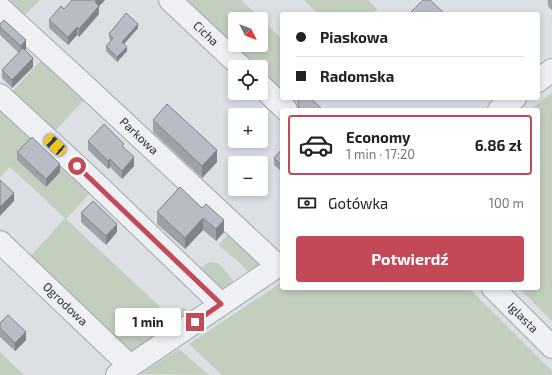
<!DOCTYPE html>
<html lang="pl">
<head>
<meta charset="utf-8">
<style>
  :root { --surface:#fff; --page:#f6f6f6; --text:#222; --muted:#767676; --line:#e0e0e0; --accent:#c34958 }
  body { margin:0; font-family:"Exo 2",sans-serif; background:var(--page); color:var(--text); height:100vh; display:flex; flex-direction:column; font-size:15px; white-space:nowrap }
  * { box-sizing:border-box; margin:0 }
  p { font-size:13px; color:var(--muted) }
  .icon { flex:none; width:22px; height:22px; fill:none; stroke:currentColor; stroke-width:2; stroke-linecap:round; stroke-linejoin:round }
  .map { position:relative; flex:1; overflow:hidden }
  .details { position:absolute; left:280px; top:108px; width:260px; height:182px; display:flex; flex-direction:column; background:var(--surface); border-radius:4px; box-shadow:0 2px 6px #0003 }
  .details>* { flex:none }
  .banner { position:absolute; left:280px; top:12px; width:260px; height:88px; border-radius:4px; box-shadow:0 2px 6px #0003; display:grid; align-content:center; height:88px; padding:0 16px; background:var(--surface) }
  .needle { width:26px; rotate:132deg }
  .buttons { position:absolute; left:228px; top:12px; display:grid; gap:8px }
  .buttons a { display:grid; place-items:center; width:40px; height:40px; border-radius:4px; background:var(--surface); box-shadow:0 2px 6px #0003; font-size:20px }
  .end { position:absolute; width:18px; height:18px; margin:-9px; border:5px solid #c34958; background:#fff; box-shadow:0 0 0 2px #fff }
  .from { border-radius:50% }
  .bubble { position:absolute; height:28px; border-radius:4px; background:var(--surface); box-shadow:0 2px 6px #0003; font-size:13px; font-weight:700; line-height:28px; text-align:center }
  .car { position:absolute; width:12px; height:24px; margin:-12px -6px; border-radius:5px; box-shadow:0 0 3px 1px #0007; background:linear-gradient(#f5c518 24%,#345 0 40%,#f5c518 0 76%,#345 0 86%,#f5c518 0) }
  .banner b { display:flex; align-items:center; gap:14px; height:38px; font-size:15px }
  .banner b+b { border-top:1px solid var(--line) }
  .banner i { width:10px; height:10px; background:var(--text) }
  ul { padding:7px 0 0; list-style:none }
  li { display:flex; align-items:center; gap:12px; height:60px; margin:0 8px 6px; padding:0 8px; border:2px solid var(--line); border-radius:4px }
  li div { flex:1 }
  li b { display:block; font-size:15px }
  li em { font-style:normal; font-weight:700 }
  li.current { border-color:var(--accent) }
  li>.icon { width:36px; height:36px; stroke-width:1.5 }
  .pay { display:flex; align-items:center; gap:10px; height:44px; padding:0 16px; font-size:15px }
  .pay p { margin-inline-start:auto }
  .button { display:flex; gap:8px; margin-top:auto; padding:8px 16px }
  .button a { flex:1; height:46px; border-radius:4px; background:var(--accent); color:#fff; font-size:16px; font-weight:700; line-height:46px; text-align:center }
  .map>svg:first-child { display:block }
</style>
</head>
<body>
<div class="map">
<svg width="552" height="375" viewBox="0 0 552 375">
  <rect width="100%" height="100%" fill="#dce0e5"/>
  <path fill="#c2cfbe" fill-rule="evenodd" d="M0,0h40l-19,19z
    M175,0h66l41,39v59h18l-9,10 -30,-28v-13h-14zM235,19h26v26h-26z
    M304,0h64l9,9 -5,5h-54z
    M45,56l43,40 -35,37 -44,-38z
    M552,93v228l-33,-33h19v-178h-8z
    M0,101l94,88 -28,30 104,97 14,-9 5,6 -63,42 -100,-94 39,-43 -55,-51 -10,10z
    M232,231l34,31 -18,10 -11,-12 -16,-12 -2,-4z
    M209,262c14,-1 17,11 25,20l-16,10 -19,-23z
    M282,282v6h187l83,83v4h-330l-33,-31z
    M179,349l30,26 -69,-1z
    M0,352l24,23h-24z"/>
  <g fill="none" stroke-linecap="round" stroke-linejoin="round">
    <g stroke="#a2a7ae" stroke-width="24">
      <g id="minor">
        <path id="s1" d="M170,0l71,67"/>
        <path id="s2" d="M0,8l81,74 197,184"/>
        <path d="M538,81l14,-11"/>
        <path d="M261,86l25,24"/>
        <path d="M0,95l88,81 133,128"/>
        <path d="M499,110l16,-12"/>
        <path id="s3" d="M0,242l130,124"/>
        <path id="s4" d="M493,288l59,59"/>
        <path d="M117,375l165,-112"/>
      </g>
    </g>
    <use href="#minor" stroke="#eff0f4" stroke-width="22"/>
  </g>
  <path fill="#9da2a9" d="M105,0l-6,6v8l-20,23 -2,-2 -9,10 -19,-17v-8l15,-11z
    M548,0h4v10l-4,-4z
    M0,24l26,25 -1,1 8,17 -21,21 -10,-10v-8l17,-17 -19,-18z
    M138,28l-14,16 3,7 -10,11 -11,-11v-5l5,-5 -2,-3v-4z
    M298,99l23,11h-23z
    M153,120l64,42 -15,16 -49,-46z
    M88,141l36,7 10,18 -12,13 -12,-12 -2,2 -20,-19z
    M282,149v23l-8,-7v-7z
    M17,152l43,20 -14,15 -29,-27z
    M180,187l44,45 -8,9 -13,-11 -18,19 -28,-25v-12z
    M81,213l36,19 -11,13 -25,-23z
    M0,323l26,17 -11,11 -15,-14z"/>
  <path fill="#80848a" d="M97,0h8l-10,10v-8z
    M99,6v8l-20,23v-8z
    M138,24v4l-16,18v-4z
    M77,27v8l-9,10v-8z
    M26,40v9l-5,5v-8z
    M127,47v4l-10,11v-5z
    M33,58v9l-21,21v-8z
    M217,150v12l-15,16v-12z
    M134,157v9l-12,13v-8z
    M110,159v8l-2,2v-8z
    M60,164v8l-14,15v-8z
    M14,193v8l-14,15v-9z
    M203,218v12l-18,19v-11z
    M224,220v12l-8,9v-12z
    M117,224v8l-11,13v-9z
    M26,332v8l-11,11v-8z"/>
  <path fill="#b7bcc5" stroke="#80848a" d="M72,0h25l-2,2 4,4 -20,23 -2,-2 -9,10 -19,-17 12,-14 3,3z
    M423,0h7l15,14h-36z
    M126,13l12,11 -16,18 5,5 -10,10 -11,-11 7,-8 -4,-4z
    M4,20l22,20 -5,6 -21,-19v-3z
    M23,48l10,10 -21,22 -10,-10z
    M299,98h11l11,10 -1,2h-18l-4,-4v-7z
    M167,104l50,46 -15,16 -49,-46z
    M104,124l20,20 -2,2 12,11 -12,14 -12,-12 -2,2 -20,-20z
    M32,137l28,27 -14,15 -29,-27z
    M282,149v17l-8,-8z
    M0,180l14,13 -14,14z
    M180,187l22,21 4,-4 18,16 -8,9 -13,-11 -18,20 -28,-26z
    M93,201l24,23 -11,12 -25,-23z
    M8,315l18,17 -11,11 -15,-15v-5z"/>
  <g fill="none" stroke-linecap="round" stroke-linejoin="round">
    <path stroke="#c34958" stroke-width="5" d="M77,166l144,138 -26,18"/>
  </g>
  <g text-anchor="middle" stroke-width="4" stroke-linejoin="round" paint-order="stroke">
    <g font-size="12" fill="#272e3a" stroke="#ebeff3">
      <text dy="4" stroke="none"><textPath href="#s1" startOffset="49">Cicha</textPath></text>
      <text dy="4" stroke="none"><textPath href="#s2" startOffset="189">Parkowa</textPath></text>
      <text dy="4" stroke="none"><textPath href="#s3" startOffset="90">Ogrodowa</textPath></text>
      <text dy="4" stroke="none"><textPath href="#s4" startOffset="42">Iglasta</textPath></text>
    </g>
  </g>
</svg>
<div class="buttons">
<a><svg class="needle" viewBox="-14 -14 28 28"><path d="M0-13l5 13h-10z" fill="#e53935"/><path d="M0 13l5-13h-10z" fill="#767676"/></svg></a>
<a><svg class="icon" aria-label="locate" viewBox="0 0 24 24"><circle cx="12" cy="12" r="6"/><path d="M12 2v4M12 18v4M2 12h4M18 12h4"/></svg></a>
<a>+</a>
<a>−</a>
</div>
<i class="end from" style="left:77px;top:166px"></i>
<i class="end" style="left:195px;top:322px"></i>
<div class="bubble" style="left:115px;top:308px;width:66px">1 min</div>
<i class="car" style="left:55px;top:145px;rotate:312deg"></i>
<div class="banner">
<b><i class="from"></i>Piaskowa</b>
<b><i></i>Radomska</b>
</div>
<section class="details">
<ul>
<li class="current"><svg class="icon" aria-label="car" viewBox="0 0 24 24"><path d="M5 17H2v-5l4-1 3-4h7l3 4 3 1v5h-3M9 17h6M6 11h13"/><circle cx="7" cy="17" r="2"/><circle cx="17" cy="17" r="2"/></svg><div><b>Economy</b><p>1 min · 17:20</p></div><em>6.86 zł</em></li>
</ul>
<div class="pay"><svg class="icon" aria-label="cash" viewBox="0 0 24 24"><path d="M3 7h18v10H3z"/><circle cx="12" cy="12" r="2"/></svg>Gotówka<p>100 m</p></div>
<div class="button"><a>Potwierdź</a></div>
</section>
</div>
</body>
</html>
